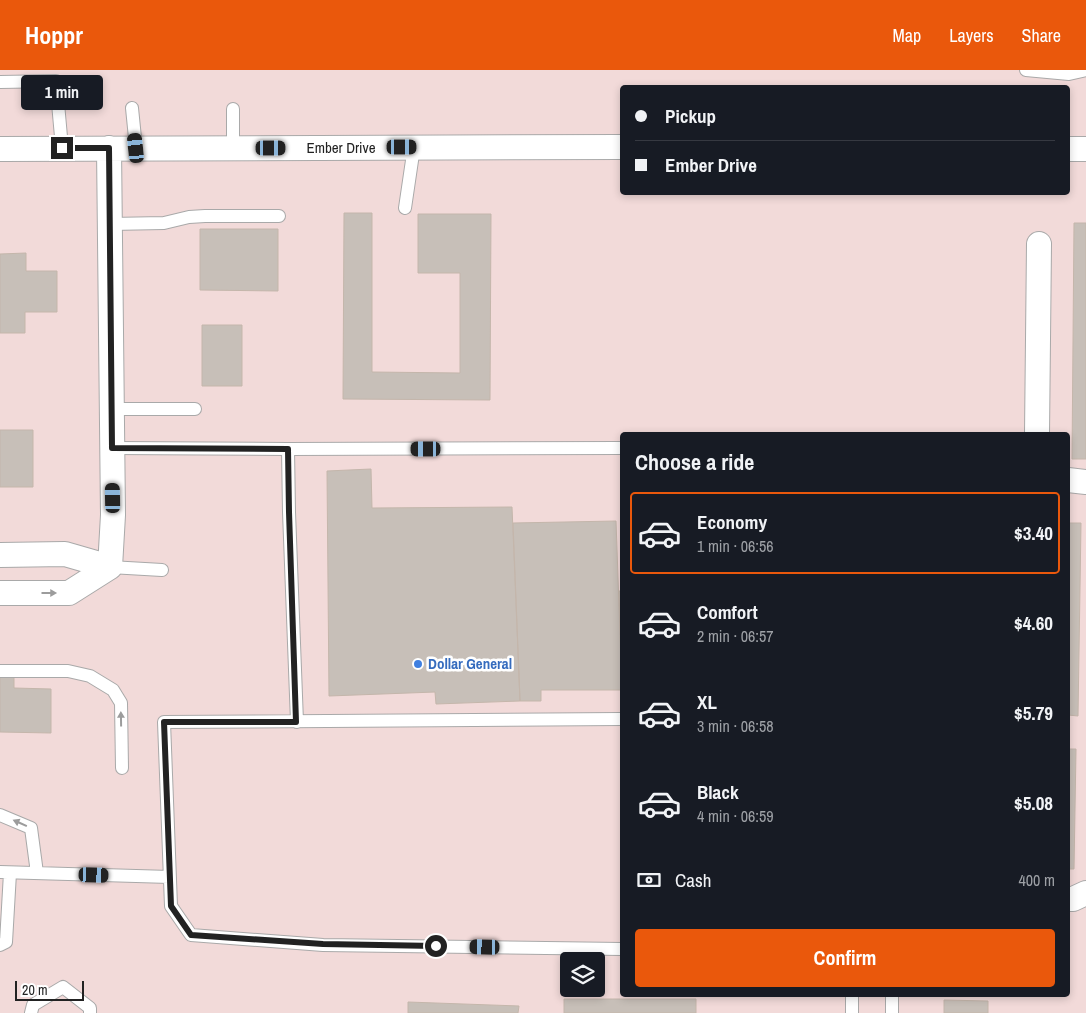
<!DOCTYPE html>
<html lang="en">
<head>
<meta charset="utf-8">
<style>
  :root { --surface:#171b24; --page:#242831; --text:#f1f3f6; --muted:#9ea1a6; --line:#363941; --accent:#ea580c }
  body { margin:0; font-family:"Archivo Narrow",sans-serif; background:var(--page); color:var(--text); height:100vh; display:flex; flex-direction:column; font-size:19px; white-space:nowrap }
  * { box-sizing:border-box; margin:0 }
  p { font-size:16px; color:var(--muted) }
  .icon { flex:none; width:28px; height:28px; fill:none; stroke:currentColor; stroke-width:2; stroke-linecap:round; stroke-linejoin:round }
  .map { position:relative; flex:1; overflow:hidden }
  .drawer { position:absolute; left:620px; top:362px; width:450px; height:565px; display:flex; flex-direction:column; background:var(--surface); border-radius:5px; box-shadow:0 2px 8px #0003 }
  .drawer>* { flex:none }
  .banner { position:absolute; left:620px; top:15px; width:450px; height:110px; border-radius:5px; box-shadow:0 2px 8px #0003; display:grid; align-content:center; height:110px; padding:0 15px; background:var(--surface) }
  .fabs { position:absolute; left:560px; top:882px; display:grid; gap:10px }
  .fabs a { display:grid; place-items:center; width:45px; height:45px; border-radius:5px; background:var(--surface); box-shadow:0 2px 8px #0003; font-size:25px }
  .scale { position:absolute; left:15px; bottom:12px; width:69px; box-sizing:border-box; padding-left:5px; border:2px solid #222; border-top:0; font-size:14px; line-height:18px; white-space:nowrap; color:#222; -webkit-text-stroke:4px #fff; paint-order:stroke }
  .end { position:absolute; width:22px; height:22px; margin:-11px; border:6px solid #222; background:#fff; box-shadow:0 0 0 2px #fff }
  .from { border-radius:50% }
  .bubble { position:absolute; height:35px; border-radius:5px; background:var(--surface); box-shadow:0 2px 8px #0003; font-size:16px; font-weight:700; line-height:35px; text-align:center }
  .car { position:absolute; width:15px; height:30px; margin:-15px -8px; border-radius:6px; box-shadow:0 0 4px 1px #0007; background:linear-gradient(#222 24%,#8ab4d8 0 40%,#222 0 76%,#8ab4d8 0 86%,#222 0) }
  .banner b { display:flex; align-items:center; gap:18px; height:48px; font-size:19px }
  .banner b+b { border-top:1px solid var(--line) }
  .banner i { width:12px; height:12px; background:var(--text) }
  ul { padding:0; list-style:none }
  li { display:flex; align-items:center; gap:15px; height:82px; margin:0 10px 8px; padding:0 5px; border:2px solid transparent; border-radius:5px }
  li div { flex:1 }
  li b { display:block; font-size:19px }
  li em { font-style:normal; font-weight:700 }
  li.active { border-color:var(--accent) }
  li>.icon { width:45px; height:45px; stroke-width:1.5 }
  h2 { padding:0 15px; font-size:22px; line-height:60px }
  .pay { display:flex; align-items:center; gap:12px; height:55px; padding:0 15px; font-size:19px }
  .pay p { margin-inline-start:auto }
  .primary-button { display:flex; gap:10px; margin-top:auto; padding:10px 15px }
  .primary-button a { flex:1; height:58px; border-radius:5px; background:var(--accent); color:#fff; font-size:20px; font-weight:700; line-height:58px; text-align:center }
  header { display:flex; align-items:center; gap:30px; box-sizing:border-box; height:70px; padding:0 25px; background:var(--accent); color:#fff }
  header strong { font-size:24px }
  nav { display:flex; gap:28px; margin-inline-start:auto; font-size:18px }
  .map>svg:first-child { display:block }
</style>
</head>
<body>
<header>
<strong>Hoppr</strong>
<nav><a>Map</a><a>Layers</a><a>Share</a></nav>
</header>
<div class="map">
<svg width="1086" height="943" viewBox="0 0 1086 943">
  <rect width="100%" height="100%" fill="#f2efe9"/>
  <path fill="#f2dad9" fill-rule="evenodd" d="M0,0h1086v943h-1086zM622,18h446v104h-446zM622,365h446v560h-446zM569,891h27v28h-27z"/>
  <path fill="#c7bfb8" stroke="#c4b6ab" d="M344,143h28v159l88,1v-100h-42v-59h73l-1,186 -147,-1z
    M1074,153h12v236h-14z
    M200,159h78v62l-78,-1z
    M26,183v18h31v41h-32v21h-25v-79z
    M202,255h40v61h-40z
    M0,360h33v57h-33z
    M371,399l1,39 140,-1 8,194 -84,3 -1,-12 -106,4 -2,-225z
    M616,451l6,169h-81v11h-21l-7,-178z
    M1068,453h13l-3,193 -10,-1z
    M619,521h3v89z
    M0,604h14v14l37,1v44l-51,-1z
    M1068,679h8l-2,120h-6z
    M564,929h132v14h-132z
    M944,930l44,1v12h-44z
    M408,932l111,4 -1,7h-110z"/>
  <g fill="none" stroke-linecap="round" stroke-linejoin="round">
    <g stroke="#a9a9a9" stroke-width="14">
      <path id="lane" d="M1026,0l43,4 17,-4
        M0,12l56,-1 6,67
        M132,38l4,40
        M233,39v39
        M405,138l9,-61
        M110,154l54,-1 25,-6 16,-1h74
        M112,339h83
        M112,378l176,1
        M110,497l52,3
        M0,601h68l22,5 23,14 8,13 1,65
        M622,649l-458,3 7,184 20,29 132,10 299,4
        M297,652l-8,-210 -1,-63 334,-1
        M0,745l31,13 6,45
        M0,802l170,5
        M0,875l6,-3 4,-69
        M892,925v18
        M31,943l2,-8 30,-18 27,21v5
        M852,943v-18"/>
    </g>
    <g stroke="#a9a9a9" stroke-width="26">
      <path id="street" d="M109,78l4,367 -3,52
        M0,79l622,-2
        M1068,79h18
        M1037,365l2,-191
        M1068,410l18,2
        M0,485l65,-1 45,13
        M0,523h69l41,-26
        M1068,829h5l13,-6"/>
    </g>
    <use href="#lane" stroke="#fff" stroke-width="12"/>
    <use href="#street" stroke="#fff" stroke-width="24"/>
  </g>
  <defs><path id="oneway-solid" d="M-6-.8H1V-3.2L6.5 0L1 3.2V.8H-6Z" transform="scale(1.25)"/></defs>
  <g fill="#9c9c9c">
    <use href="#oneway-solid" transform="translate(49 523)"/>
    <use href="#oneway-solid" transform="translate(121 649) rotate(-91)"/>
    <use href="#oneway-solid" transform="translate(20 753) rotate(-156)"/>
  </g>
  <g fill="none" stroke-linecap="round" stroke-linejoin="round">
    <path stroke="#222" stroke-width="6" d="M62,78h47l3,300 176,1 1,63 7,210h-132l7,184 20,29 132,9 113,2"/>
  </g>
  <circle fill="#3f7fe0" stroke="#fff" stroke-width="2" cx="418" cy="594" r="5"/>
  <g text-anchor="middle" stroke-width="5" stroke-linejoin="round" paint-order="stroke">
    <g font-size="15" fill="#222" stroke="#fff">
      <text x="341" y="83">Ember Drive</text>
    </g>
    <g font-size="15" font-weight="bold" fill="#366cbe" stroke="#fff" text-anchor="start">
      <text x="428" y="599">Dollar General</text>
    </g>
  </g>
</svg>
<div class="fabs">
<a><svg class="icon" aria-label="layers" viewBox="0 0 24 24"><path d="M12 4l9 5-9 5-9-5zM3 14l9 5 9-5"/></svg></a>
</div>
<div class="scale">20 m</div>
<i class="end from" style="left:436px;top:876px"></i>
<i class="end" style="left:62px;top:78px"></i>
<div class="bubble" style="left:21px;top:5px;width:82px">1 min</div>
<i class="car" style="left:402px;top:77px;rotate:90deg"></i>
<i class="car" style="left:136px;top:78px;rotate:354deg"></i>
<i class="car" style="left:271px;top:78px;rotate:90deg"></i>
<i class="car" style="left:426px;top:379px;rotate:270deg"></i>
<i class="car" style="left:113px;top:428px;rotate:359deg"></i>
<i class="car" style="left:94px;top:805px;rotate:92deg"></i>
<i class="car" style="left:485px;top:877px;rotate:271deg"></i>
<div class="banner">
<b><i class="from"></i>Pickup</b>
<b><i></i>Ember Drive</b>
</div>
<section class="drawer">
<h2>Choose a ride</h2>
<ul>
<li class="active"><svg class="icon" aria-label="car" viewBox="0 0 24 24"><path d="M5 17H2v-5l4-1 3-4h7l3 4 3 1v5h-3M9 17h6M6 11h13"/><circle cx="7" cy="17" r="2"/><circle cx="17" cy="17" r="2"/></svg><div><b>Economy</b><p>1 min · 06:56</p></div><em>$3.40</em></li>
<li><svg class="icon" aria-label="car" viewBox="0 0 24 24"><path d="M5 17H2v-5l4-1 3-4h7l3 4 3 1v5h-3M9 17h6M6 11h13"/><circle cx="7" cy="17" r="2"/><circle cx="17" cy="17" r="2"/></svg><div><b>Comfort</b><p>2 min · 06:57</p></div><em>$4.60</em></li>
<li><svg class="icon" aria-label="car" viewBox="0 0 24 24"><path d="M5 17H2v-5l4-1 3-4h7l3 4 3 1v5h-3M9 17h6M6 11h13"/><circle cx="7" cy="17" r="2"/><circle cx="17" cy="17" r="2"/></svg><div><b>XL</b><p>3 min · 06:58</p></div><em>$5.79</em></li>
<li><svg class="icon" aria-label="car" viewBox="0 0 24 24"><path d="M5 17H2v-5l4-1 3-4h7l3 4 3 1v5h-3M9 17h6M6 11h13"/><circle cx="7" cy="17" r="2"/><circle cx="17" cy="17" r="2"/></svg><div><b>Black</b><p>4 min · 06:59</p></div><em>$5.08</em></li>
</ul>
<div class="pay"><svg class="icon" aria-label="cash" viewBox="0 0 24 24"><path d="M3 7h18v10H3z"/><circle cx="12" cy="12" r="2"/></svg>Cash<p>400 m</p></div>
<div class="primary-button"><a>Confirm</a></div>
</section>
</div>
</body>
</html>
